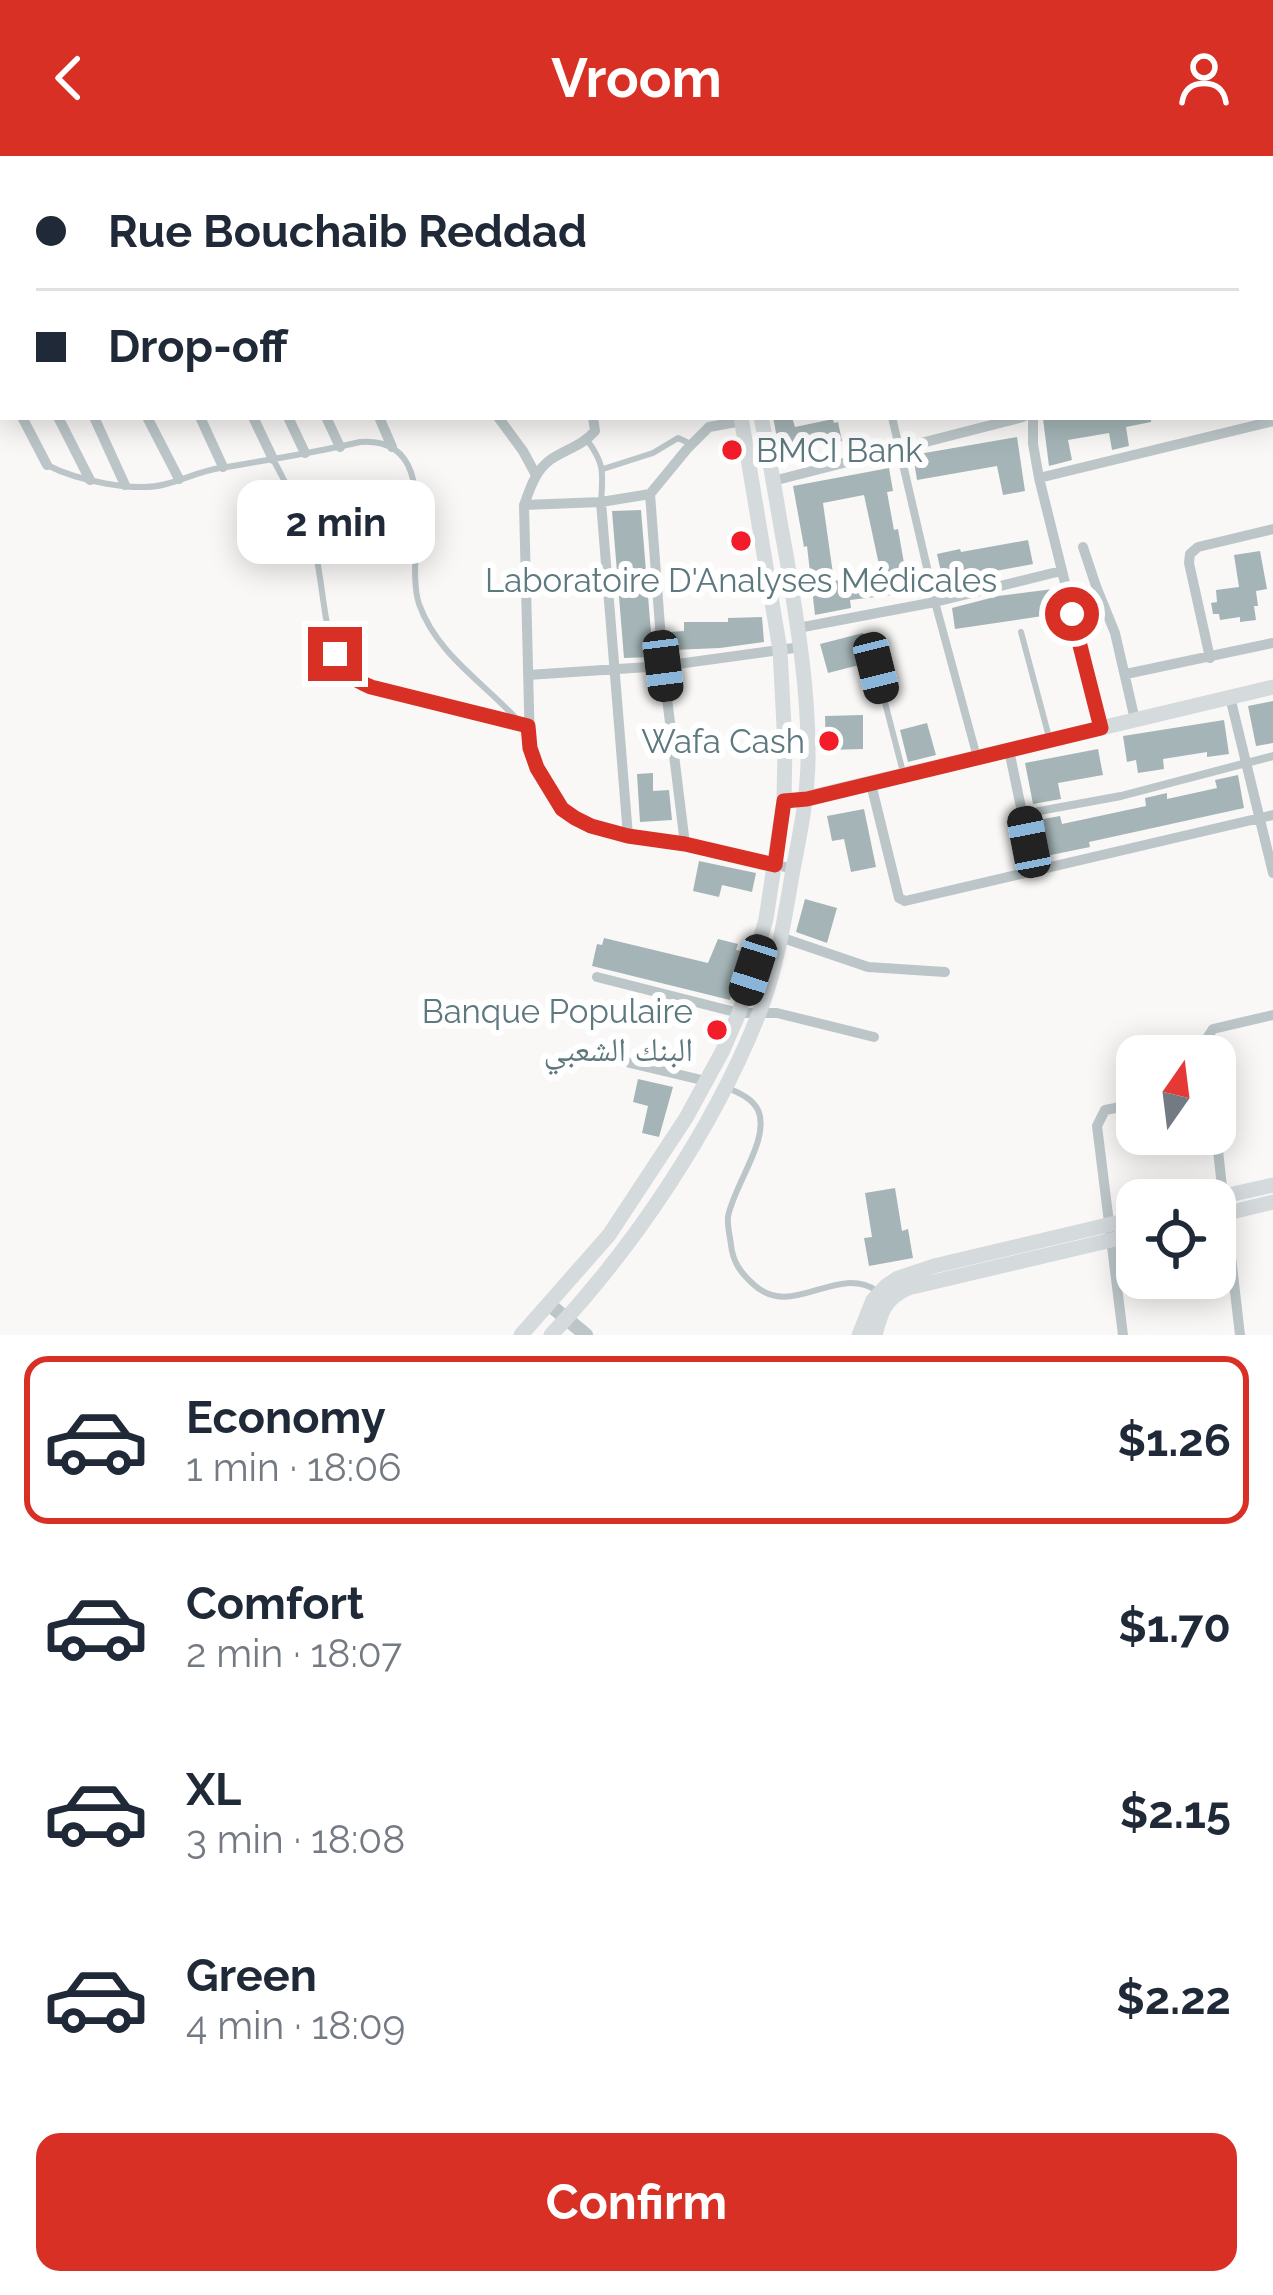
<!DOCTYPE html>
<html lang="en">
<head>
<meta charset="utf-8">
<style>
  :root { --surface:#fff; --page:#f6f6f7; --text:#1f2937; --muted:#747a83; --line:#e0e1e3; --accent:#d93025 }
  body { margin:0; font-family:Raleway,"Noto Naskh Arabic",sans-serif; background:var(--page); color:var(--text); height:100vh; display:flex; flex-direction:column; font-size:45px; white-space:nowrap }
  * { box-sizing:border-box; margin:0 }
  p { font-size:39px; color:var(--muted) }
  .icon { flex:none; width:66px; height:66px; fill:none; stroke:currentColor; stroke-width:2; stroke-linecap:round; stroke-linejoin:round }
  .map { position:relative; height:1179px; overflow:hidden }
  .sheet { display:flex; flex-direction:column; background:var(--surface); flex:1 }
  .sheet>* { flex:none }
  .guide { position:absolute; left:0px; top:0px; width:1275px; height:264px; box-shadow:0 6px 30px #0003; display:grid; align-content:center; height:264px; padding:0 36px; background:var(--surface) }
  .needle { width:78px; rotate:14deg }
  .buttons { position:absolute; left:1116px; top:879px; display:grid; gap:24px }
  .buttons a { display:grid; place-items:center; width:120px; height:120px; border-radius:24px; background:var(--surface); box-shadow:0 6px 30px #0003; font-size:60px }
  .end { position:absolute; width:54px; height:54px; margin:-27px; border:15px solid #d93025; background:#fff; box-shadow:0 0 0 6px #fff }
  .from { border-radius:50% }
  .bubble { position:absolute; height:84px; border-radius:24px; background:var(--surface); box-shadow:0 6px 30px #0003; font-size:39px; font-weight:700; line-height:84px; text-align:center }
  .car { position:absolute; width:36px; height:72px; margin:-36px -18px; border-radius:15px; box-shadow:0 0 9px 3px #0007; background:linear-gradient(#222 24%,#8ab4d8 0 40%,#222 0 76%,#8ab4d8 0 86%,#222 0) }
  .guide b { display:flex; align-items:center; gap:42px; height:114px; font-size:45px }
  .guide b+b { border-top:3px solid var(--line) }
  .guide i { width:30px; height:30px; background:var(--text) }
  ul { padding:21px 0 0; list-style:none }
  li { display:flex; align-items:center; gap:36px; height:168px; margin:0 24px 18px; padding:0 12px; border:6px solid transparent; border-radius:24px }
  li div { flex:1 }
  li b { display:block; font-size:45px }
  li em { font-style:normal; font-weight:700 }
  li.on { border-color:var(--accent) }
  li>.icon { width:108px; height:108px; stroke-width:1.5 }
  .cta { display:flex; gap:24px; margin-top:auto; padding:24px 36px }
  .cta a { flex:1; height:138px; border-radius:24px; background:var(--accent); color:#fff; font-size:48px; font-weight:700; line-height:138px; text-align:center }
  header { display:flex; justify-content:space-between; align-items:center; height:156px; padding:0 36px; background:var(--accent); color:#fff; font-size:54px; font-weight:700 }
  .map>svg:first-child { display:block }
</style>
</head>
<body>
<header><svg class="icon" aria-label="back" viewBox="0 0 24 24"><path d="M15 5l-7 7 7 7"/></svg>Vroom<svg class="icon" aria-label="person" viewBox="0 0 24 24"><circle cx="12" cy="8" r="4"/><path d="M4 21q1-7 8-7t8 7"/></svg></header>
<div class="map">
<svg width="1273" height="1179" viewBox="0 0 1273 1179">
  <rect width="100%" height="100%" fill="#f9f8f6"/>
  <path fill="#a5b5b7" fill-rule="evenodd" d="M773,261h19l3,10 38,-8 1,4 4,-1 4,19 -62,13z
    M1055,261h96v5l-25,5 3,19 -17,4 -3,-17 -41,7 4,20 -23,6 -6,-47z
    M1017,281l8,54 -22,4 -6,-29 -80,14 -4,-25z
    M889,312l4,23 -6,1 7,38 4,-1 6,34 9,-1 4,30 -67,8 1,8 -36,7 -8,-69 -3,1 -11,-61zM864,339l17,79 -47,7 -11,-78z
    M641,354l12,147 -29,1 -12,-147z
    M1028,384l5,24 -90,17 -6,-27 23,-5 1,3z
    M1260,395l7,38 -11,2 2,15h-4l2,14 -16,2v-5l-20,3 -1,-6h-6l-2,-11 6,-1 -1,-12 23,-3 -5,-32z
    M1053,433l3,25 -101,15 -3,-21 46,-12z
    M762,461l2,25 -44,6 -48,2 -2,-18 14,-1v-9h44v-4z
    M863,477l8,29 -43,11 -8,-29z
    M1273,545v42l-17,3 -8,-40z
    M863,559v34l-37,1 -1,-34z
    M1224,564l5,34 -22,3v-5l-44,7 1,10 -26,4 -2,-13 -9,2 -4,-26z
    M927,567l9,32 -28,7 -8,-32z
    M1098,593l5,26 -45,8 3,16 -28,5 -8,-41z
    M653,617v18l16,-1 3,30 -32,2 -3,-48z
    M1238,619l6,33 -155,34 1,5 -44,9 -8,-36 22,-4 2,8 84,-18 -1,-8 22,-5v6l50,-11 -2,-8z
    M864,653l12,58 -25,5 -7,-33 -12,2 -5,-25z
    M699,705l57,12 -4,19 -30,-7 -3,12 -26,-6z
    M805,743l32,9 -10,35 -31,-11z
    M604,782l104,25 10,-24 20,5 -2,6 6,1 -12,49 -138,-34 5,-22 5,1z
    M638,923l35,8 -14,50 -17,-4 6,-27 -15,-4z
    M895,1032l7,43 6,-2 5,29 -44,8 -5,-28 8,-1 -7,-44z"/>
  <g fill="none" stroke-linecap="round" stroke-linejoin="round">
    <path stroke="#b8bec0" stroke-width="3" stroke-dasharray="6 6" stroke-linecap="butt" d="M1160,0v3"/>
    <path stroke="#bcc6c8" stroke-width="6" d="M587,284c18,24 16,33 14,62
      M273,303c16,31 34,61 43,96 7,31 9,85 24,111 7,12 18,15 31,21l148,37
      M47,309c29,15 87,28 119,19 19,-5 35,-13 54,-16 47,-8 94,-15 140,-26 87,-6 43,114 59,162 19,53 68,80 103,121
      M603,313l50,-16 25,-15 13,6
      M1021,476l28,105
      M876,512l27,104
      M728,932c11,5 24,10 30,22 13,29 -25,76 -30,107 -1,9 2,19 3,28 2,17 9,27 22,39 39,37 83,-21 124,7"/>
    <path stroke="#bcc6c8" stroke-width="8" d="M529,0l1,3
      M892,261l43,185 42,155
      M1023,658l98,-18 152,-40"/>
    <path stroke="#bcc6c8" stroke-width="10" d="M19,0l1,3
      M72,0l1,3
      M125,0l2,3
      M163,0l1,3
      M199,0l1,3
      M253,0l1,3
      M371,0l1,3
      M466,0l2,3
      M589,0l1,3
      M1009,0l1,3
      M224,3l5,-3
      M541,3l6,-3
      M665,3l6,-3
      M0,70l3,6
      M0,114l3,-1
      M0,144l3,6
      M0,207l3,-1
      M0,218l3,6
      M22,261l25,48
      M58,261l32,63
      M94,261l31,68
      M147,261l32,62
      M200,261l23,50
      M253,261l20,42
      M288,261l17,36
      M326,261l14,30
      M379,261l13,30
      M498,261l25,34 13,24
      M1033,261v27l6,34 62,250
      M742,265l-33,6 -22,22 -37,45 -49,8 -77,3 6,244c8,23 23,56 45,69 32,20 73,20 109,26 37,7 73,17 110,25
      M1039,322l234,-57
      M773,325l250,-64
      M650,338l13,172 22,178
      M601,346l27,334
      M524,349c6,-16 11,-34 26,-45 16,-11 32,-14 45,-29l-2,-14
      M1083,391l13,39 19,47 20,87
      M798,472l137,-26 126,-31
      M1210,502l-21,-95 1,-9 8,-7 75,-18
      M1126,518l147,-31
      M528,519l135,-9 138,-19
      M1230,541l43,176
      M1009,594l25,120
      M871,628l28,114 6,3 368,-86
      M780,781l88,30 77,5
      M597,821l142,36h38l97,24
      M1206,900l-2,-13 9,-14 60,-14
      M630,907l76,18
      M1215,967l8,73
      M1226,1058l14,121
      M1123,1179l-26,-209 8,-16 32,-6"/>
    <path stroke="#bcc6c8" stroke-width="14" d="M1186,3l9,-3
      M550,1149l36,30"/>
    <path stroke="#d5dbdd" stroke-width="15" d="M682,0l1,3
      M700,0l1,3
      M799,644l474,-113
      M1206,1044l67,-15
      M1215,1060l58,-14
      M521,1179l88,-100 77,-117 36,-66 17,-39 27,-94 18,-118 1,-55 -5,-96 -39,-233
      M551,1179c83,-88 162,-206 207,-319 18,-45 26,-93 34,-141 8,-42 17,-83 16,-126 0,-63 -11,-127 -21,-189 -9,-48 -16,-96 -26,-143
      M859,1179l14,-35 13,-14 12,-8 36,-12 203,-48
      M875,1179c6,-23 10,-37 33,-47l229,-54"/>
  </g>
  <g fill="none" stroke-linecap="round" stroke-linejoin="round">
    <path stroke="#d93025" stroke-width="15" d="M335,498c9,19 17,25 36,33l157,39 2,22 7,20 25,41 13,9 16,8 37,10 57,8 90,21 9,-64 23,-2 294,-71 -29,-114"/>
  </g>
  <g fill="#f21d29" stroke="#fff" stroke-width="4.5">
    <circle cx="732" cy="294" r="12"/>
    <circle cx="741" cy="385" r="12"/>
    <circle cx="829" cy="585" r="12"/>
    <circle cx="717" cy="874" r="12"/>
  </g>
  <g text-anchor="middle" stroke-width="12" stroke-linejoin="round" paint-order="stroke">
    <g font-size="33" fill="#5d787e" stroke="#fff" text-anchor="end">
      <text x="756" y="306" text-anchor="start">BMCI Bank</text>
      <text x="741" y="436" text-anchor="middle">Laboratoire D'Analyses Médicales</text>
      <text x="805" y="597">Wafa Cash</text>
      <text x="693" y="867">Banque Populaire<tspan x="693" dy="38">البنك الشعبي</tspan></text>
    </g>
  </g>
</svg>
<div class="buttons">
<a><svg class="needle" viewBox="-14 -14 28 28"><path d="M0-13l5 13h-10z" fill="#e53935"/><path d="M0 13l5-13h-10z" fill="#747a83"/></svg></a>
<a><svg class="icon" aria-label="locate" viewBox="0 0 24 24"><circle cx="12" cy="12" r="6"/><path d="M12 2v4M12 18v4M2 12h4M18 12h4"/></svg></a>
</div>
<i class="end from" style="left:1072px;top:458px"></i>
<i class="end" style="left:335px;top:498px"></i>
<div class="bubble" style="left:237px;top:324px;width:198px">2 min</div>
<i class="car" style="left:663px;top:510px;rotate:173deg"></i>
<i class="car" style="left:876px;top:512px;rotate:166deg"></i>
<i class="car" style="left:1029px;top:686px;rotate:349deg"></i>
<i class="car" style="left:753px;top:814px;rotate:198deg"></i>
<div class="guide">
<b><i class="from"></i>Rue Bouchaib Reddad</b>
<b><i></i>Drop-off</b>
</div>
</div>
<section class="sheet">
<ul>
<li class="on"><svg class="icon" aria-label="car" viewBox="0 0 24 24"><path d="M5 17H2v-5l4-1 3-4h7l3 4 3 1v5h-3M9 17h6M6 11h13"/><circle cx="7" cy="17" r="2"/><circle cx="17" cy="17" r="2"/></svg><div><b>Economy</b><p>1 min · 18:06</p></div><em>$1.26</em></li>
<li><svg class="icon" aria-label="car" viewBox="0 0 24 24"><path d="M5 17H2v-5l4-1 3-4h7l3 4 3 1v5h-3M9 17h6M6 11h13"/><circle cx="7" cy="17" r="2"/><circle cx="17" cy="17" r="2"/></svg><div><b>Comfort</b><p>2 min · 18:07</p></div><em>$1.70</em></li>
<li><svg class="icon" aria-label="car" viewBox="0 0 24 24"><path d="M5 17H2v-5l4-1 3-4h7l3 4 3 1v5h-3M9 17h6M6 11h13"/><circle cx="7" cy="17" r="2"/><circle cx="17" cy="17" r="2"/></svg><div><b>XL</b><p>3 min · 18:08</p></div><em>$2.15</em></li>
<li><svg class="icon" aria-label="car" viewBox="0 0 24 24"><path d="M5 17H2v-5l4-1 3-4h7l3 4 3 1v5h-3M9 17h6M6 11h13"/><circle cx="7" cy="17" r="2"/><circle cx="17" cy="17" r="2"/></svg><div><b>Green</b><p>4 min · 18:09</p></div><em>$2.22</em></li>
</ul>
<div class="cta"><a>Confirm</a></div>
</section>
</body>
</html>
